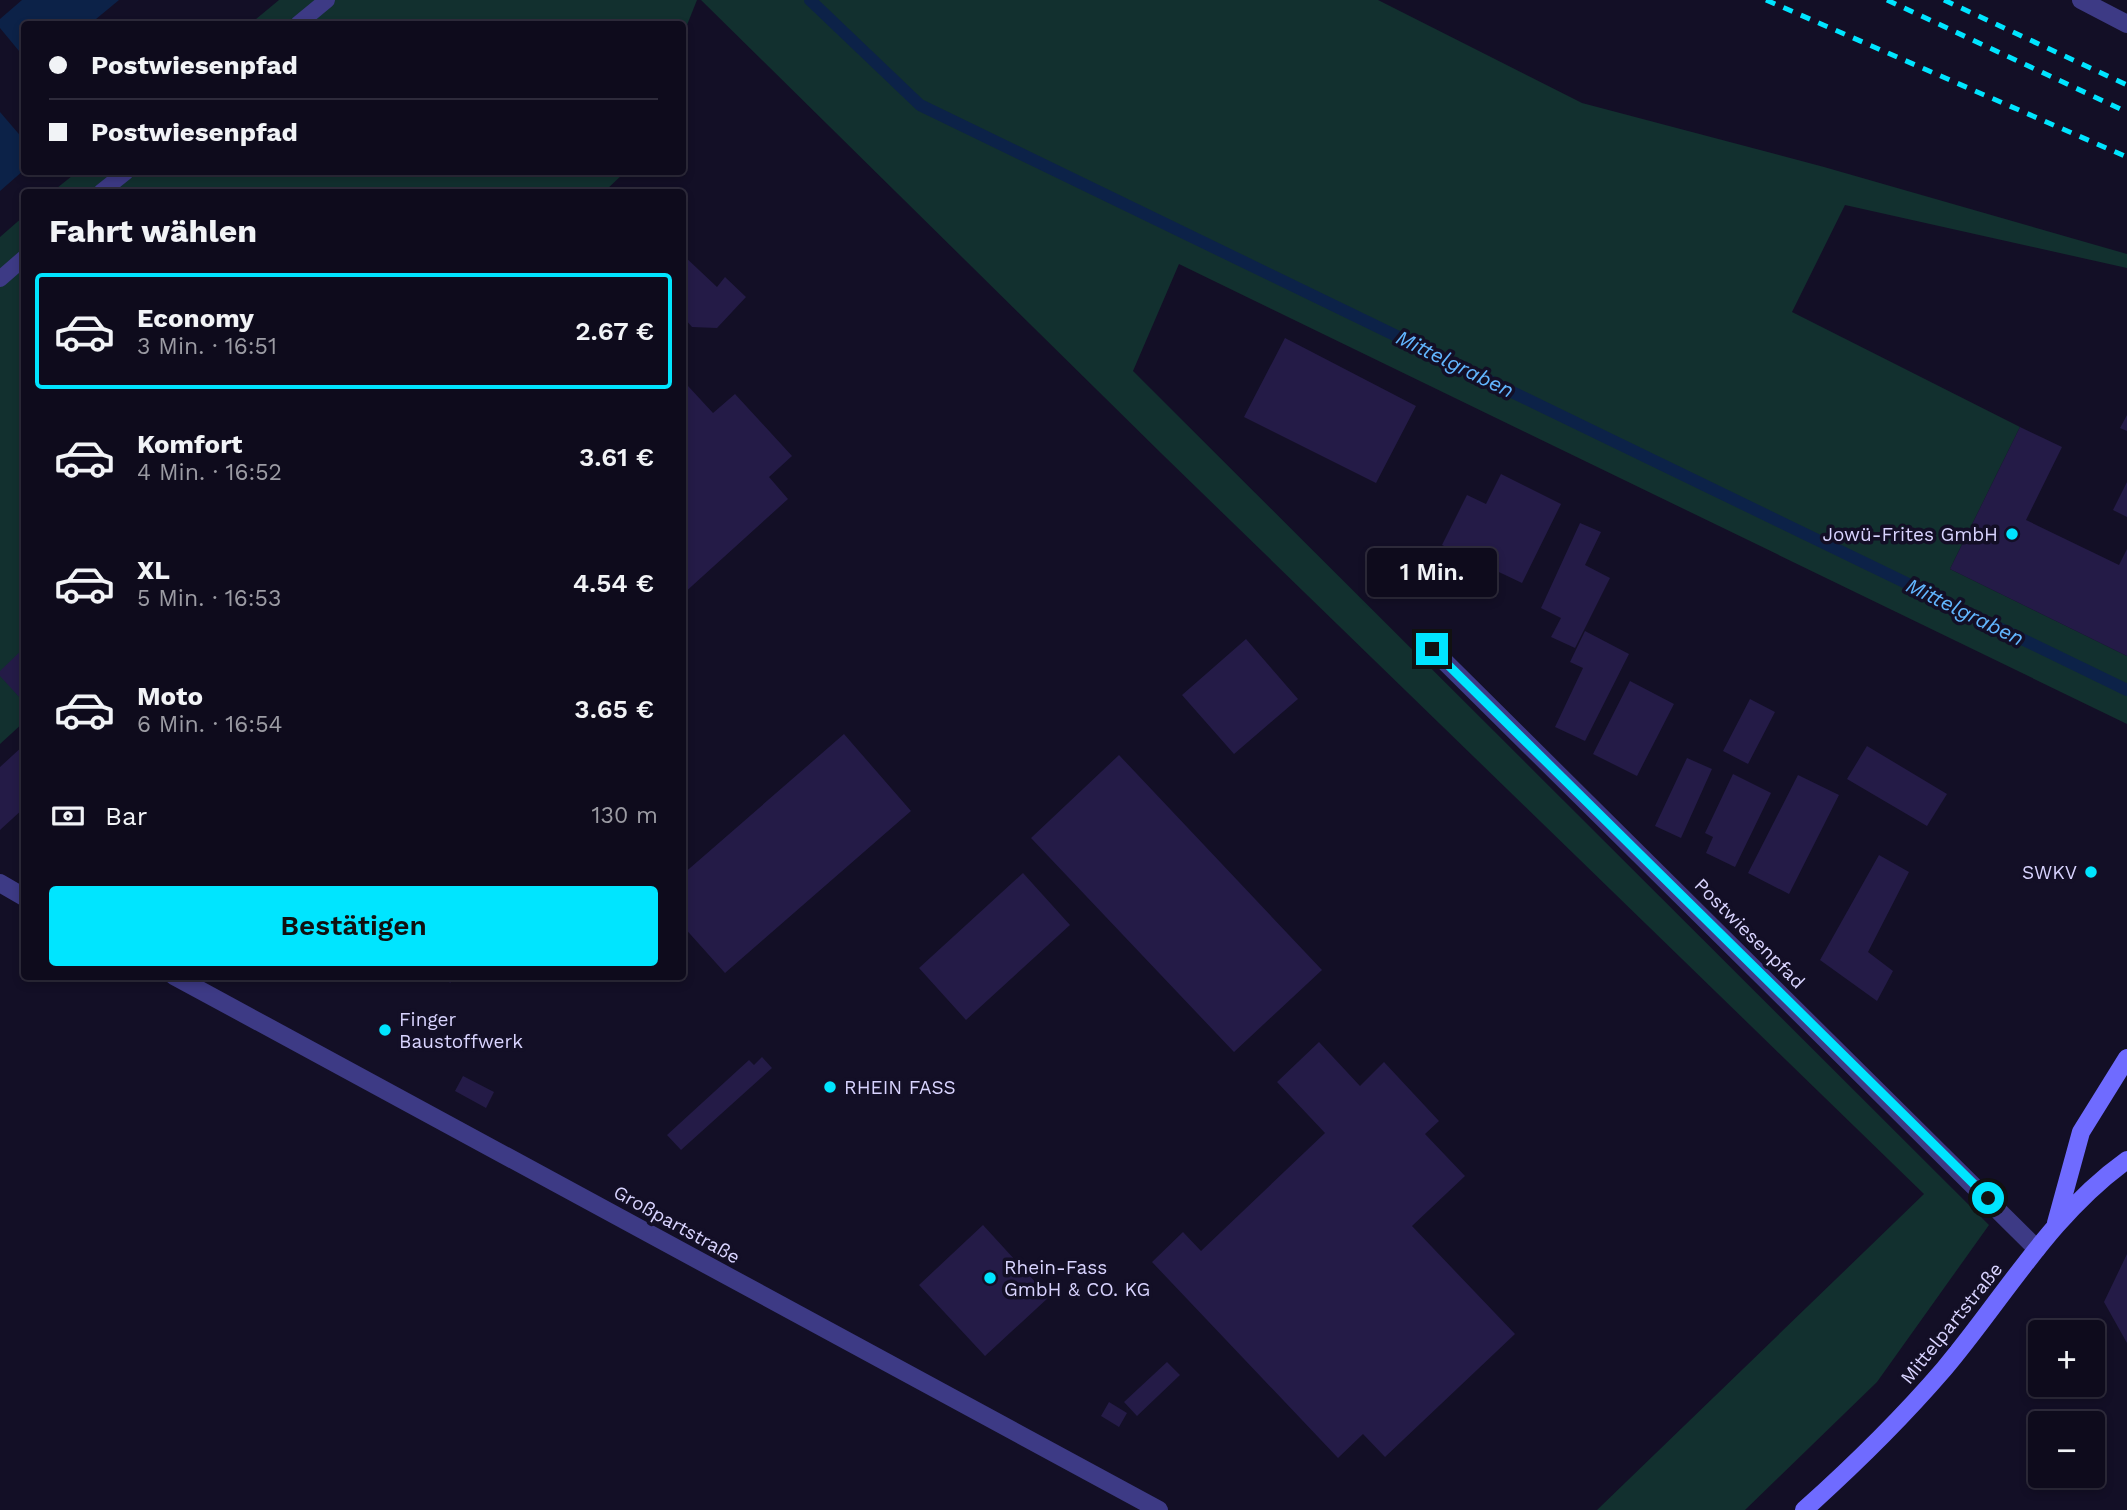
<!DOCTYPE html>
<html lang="de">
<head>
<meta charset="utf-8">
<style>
  :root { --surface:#0e0b1c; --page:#171425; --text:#f1f3f6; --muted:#9b9ba3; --line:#2e2b3b; --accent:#00e5ff }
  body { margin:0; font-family:"Work Sans",sans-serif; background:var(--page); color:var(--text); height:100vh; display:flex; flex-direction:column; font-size:26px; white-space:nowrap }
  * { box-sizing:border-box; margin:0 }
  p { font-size:23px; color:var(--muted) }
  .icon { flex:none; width:38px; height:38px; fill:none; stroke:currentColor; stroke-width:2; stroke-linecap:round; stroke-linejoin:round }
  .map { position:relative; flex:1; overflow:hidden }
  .details { position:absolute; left:21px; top:189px; width:665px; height:791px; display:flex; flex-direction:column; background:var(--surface); border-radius:7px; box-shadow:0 4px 10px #0003,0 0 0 2px var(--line) }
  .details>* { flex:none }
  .banner { position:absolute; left:21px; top:21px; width:665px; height:154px; border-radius:7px; box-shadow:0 4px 10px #0003,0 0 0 2px var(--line); display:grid; align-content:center; height:154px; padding:0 28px; background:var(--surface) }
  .tools { position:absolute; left:2028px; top:1320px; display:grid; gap:14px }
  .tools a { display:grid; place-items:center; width:77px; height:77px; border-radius:7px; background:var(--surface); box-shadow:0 4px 10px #0003,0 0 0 2px var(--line); font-size:35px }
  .end { position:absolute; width:32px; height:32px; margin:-16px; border:9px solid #00e5ff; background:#111; box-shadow:0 0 0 4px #111 }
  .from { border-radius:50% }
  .bubble { position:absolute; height:49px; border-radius:7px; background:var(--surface); box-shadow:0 4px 10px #0003,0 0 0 2px var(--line); font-size:23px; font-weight:600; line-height:49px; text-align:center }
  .banner b { display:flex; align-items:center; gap:24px; height:66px; font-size:26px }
  .banner b+b { border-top:2px solid var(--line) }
  .banner i { width:18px; height:18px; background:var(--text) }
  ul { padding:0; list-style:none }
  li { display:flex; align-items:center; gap:21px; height:116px; margin:0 14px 10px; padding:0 14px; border:4px solid transparent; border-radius:7px }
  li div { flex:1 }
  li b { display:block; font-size:26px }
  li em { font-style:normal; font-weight:600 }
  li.selected { border-color:var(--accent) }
  li>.icon { width:63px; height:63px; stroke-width:1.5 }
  h2 { padding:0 28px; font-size:32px; line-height:84px }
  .pay { display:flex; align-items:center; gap:18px; height:77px; padding:0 28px; font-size:26px }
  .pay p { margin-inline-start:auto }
  .cta { display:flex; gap:14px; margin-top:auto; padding:14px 28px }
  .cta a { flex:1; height:80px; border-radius:7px; background:var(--accent); color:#111; font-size:28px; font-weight:600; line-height:80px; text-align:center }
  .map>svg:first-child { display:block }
</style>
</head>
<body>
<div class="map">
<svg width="2127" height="1510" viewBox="0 0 2127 1510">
  <rect width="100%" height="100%" fill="#130f26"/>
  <path fill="#12302f" d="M279,0h418l-14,35 -1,-11h-432z
    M701,0h677l204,103 242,64 303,87v14l-282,-63 -53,107 228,115 -70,142 177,87v68l-948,-460 -46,107 856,854 -112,157 -132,128h-148l327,-316 -761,-739z
    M77,172h548l-21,20h-552z
    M24,216v506l-24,22v-507z"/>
  <path fill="#0c2248" d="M22,0h97l-29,24h-66v33l-24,-29v-9z
    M0,112l24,28v30l-24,21z"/>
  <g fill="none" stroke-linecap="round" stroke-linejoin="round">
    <path stroke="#0c2248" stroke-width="12" d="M810,0l110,105 1207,585"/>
  </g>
  <path fill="#241b47" d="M682,254l35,33 8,-10 21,20 -29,31 -25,-1 -7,-8 -3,3z
    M1285,338l131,68 -40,77 -132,-66z
    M688,386l25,27 22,-19 57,62 -23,21 19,22 -106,96v-204z
    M2127,415v16l-7,-3z
    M2020,427l42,20 -36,73 93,45 8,-16v107l-177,-87z
    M1501,474l60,30 -39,79 -80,-38 25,-50 19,9z
    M2127,482v35l-14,-7z
    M1580,523l21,9 -16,33 25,13 -35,70 -24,-11 10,-19 -20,-10z
    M1585,631l44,23 -44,87 -30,-14 28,-59 -13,-6z
    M1246,639l52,60 -64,55 -52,-59z
    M24,648v47l-3,4 -21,-23v-5z
    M1630,681l44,23 -37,72 -44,-22z
    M1750,699l25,13 -27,52 -25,-13z
    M844,734l67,77 -186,162 -43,-48v-50z
    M24,745v63l-24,22v-63z
    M1867,746l80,48 -20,32 -80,-47z
    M1119,755l203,215 -88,82 -203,-214z
    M1687,758l25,11 -31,69 -26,-12z
    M1733,774l38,19 -36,74 -29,-14 7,-16 -8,-4z
    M1798,775l41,20 -50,99 -41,-21z
    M1879,855l30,17 -41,80 25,19 -16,30 -57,-41z
    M1023,873l47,52 -104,95 -47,-52z
    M444,976h14l-8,7z
    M1319,1042l41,44 24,-24 55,59 -14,13 40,42 -53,50 103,108 -130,123 -22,-23 -25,24 -186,-196 31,-30 18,19 124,-118 -48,-51z
    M762,1057l10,11 -91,82 -14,-15 82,-75 5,5z
    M463,1076l31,16 -8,16 -31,-17z
    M983,1225l66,72 -64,59 -66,-71z
    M2127,1254v89l-23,-41z
    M1167,1362l13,13 -43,41 -13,-14z
    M1109,1402l18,11 -8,14 -18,-11z"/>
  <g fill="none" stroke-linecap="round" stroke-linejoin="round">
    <path stroke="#3d3a85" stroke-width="16" d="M298,24l29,-24
      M101,192l25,-20
      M0,279l24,-21"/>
    <path stroke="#3d3a85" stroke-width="18" d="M2081,0l46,24
      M1432,649l605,600
      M0,883l24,14
      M174,976l985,534"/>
    <path stroke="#6f6bff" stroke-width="18" d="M2056,1223l25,-91 46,-74
      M1804,1510c49,-44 97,-91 140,-141 60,-71 106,-154 183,-209"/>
    <path stroke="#00e5ff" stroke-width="5" stroke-dasharray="10 9" stroke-linecap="butt" d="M1766,0l361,157
      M1887,0l240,112
      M1944,0l183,85"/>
  </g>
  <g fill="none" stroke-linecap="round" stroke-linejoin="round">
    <path stroke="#00e5ff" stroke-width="9" d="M1432,649l556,549"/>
  </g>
  <g fill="#00e5ff" stroke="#130f26" stroke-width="2.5">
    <circle cx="2012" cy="534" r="7"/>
    <circle cx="2091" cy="872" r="7"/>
    <circle cx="385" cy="1030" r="7"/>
    <circle cx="830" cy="1087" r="7"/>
    <circle cx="990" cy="1278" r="7"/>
  </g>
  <g text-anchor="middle" stroke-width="7" stroke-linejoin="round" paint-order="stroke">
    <g font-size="19" fill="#d9d4ff" stroke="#130f26" text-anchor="start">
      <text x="1998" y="541" text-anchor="end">Jowü-Frites GmbH</text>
      <text x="2077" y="879" text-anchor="end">SWKV</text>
      <text x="399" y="1026">Finger<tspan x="399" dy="22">Baustoffwerk</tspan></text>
      <text x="844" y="1094">RHEIN FASS</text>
      <text x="1004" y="1274">Rhein-Fass<tspan x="1004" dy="22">GmbH &amp; CO. KG</tspan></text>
    </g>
    <g font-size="19" fill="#d9d4ff" stroke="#130f26">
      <text transform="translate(1750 933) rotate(45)" y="7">Postwiesenpfad</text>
      <text transform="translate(677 1224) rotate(29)" y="7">Großpartstraße</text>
      <text transform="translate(1951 1323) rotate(-51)" y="7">Mittelpartstraße</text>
    </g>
    <g font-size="21" font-style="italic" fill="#62b6ff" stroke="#130f26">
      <text transform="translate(1455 364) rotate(26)" y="7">Mittelgraben</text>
      <text transform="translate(1965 612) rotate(26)" y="7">Mittelgraben</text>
    </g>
  </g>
</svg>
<div class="tools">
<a>+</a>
<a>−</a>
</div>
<i class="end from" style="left:1988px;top:1198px"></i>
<i class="end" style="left:1432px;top:649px"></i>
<div class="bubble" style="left:1367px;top:548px;width:130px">1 Min.</div>
<div class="banner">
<b><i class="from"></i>Postwiesenpfad</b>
<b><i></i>Postwiesenpfad</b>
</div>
<section class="details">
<h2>Fahrt wählen</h2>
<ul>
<li class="selected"><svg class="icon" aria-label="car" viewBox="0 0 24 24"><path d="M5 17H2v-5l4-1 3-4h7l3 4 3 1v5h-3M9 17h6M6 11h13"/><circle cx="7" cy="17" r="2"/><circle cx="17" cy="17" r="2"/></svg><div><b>Economy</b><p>3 Min. · 16:51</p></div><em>2.67 €</em></li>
<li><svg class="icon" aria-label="car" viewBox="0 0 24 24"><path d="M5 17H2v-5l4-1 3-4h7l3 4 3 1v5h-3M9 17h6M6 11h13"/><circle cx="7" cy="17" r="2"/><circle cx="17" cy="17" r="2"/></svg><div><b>Komfort</b><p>4 Min. · 16:52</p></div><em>3.61 €</em></li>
<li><svg class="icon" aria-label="car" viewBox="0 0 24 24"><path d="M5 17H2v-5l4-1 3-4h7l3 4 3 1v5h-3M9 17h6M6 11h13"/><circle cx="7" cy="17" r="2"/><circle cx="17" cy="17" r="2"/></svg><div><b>XL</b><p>5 Min. · 16:53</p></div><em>4.54 €</em></li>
<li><svg class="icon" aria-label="car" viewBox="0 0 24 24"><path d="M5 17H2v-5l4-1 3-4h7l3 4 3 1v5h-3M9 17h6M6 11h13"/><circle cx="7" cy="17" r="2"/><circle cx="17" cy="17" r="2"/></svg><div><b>Moto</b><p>6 Min. · 16:54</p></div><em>3.65 €</em></li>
</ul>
<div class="pay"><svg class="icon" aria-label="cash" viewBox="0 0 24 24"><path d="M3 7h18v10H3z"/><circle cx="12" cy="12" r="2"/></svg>Bar<p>130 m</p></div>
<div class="cta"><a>Bestätigen</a></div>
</section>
</div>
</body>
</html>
